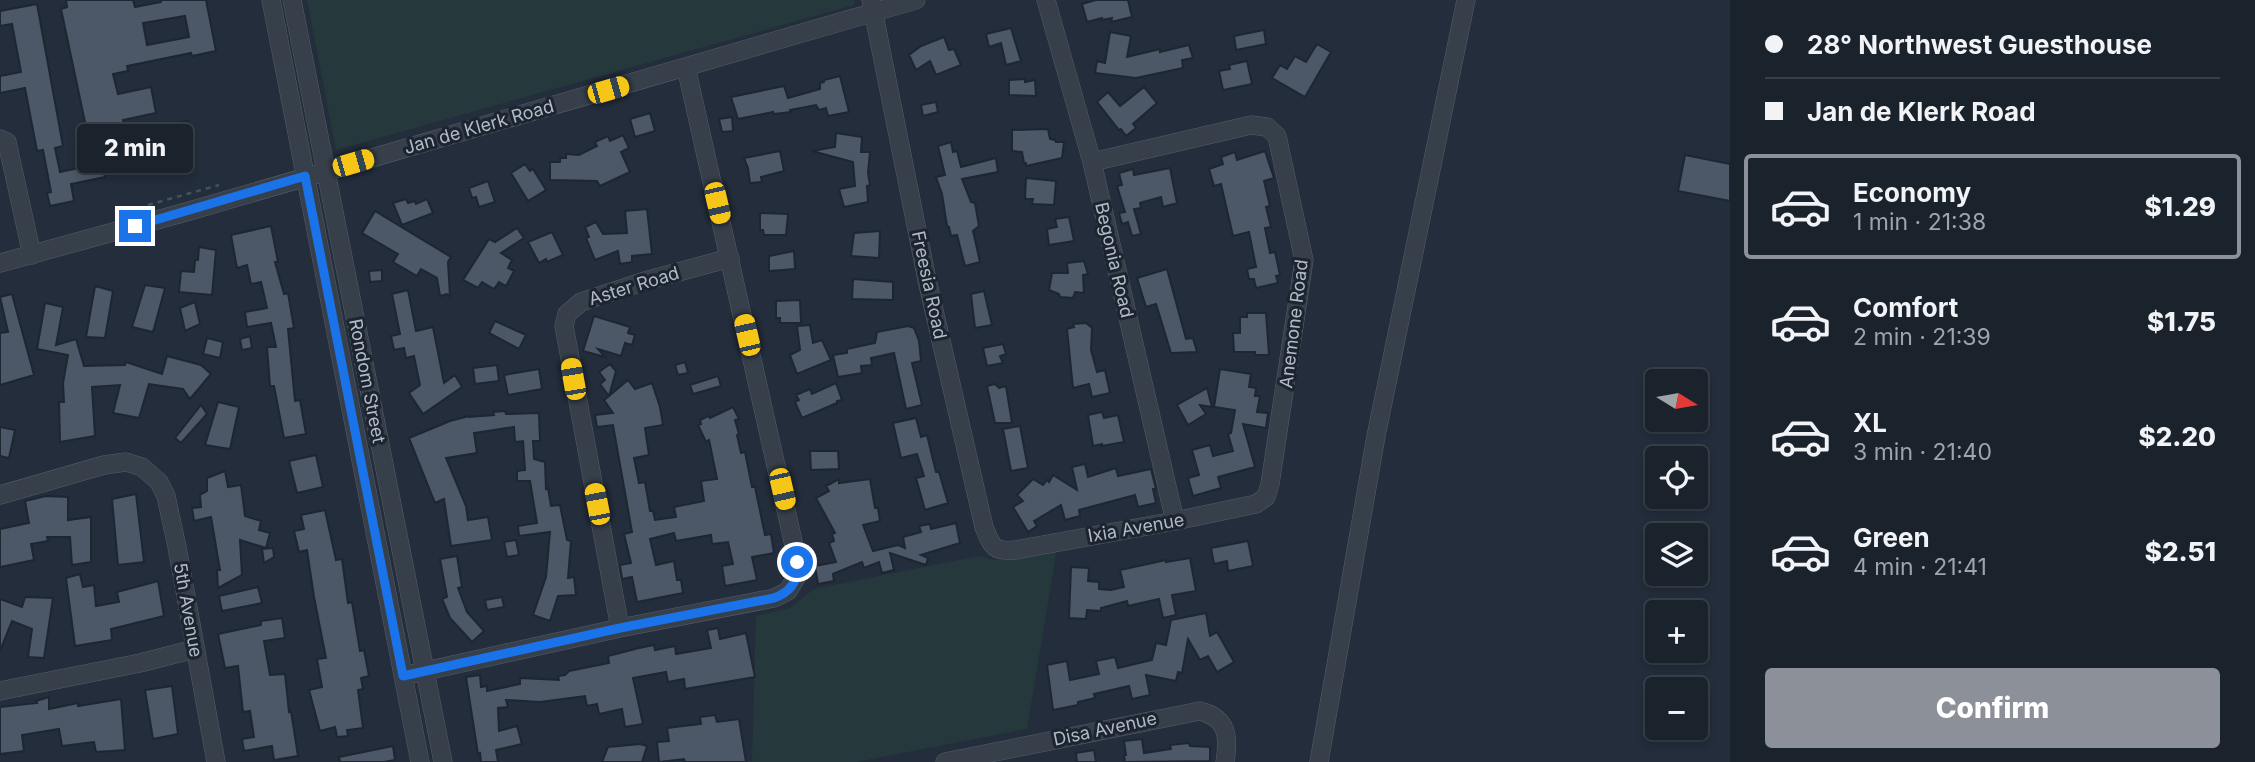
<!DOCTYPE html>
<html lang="en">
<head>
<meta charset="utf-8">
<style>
  :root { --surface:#1a222c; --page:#272f38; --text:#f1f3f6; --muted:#9fa4a9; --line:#383f48; --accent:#8c9099 }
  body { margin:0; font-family:Inter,sans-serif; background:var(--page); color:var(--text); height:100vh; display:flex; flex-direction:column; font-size:26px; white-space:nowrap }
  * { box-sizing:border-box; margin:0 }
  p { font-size:23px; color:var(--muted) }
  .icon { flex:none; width:38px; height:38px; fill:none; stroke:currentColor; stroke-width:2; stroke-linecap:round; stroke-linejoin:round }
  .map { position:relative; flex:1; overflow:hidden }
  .sheet { display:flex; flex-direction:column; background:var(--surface); width:525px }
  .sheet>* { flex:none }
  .guide { display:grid; align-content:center; height:154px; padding:0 35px; background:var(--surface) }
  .needle { width:46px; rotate:101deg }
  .buttons { position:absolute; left:1645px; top:369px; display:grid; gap:14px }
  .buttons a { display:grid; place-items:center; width:63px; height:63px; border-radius:7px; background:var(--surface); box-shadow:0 4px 10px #0003,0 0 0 2px var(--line); font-size:35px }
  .end { position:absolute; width:32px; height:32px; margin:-16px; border:9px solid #1a73e8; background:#fff; box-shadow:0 0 0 4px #fff }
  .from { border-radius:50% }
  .bubble { position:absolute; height:49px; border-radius:7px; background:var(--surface); box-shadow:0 4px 10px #0003,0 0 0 2px var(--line); font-size:23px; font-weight:800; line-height:49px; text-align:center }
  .car { position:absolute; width:21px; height:42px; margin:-21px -10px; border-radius:9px; box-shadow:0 0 5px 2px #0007; background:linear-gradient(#f5c518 24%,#345 0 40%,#f5c518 0 76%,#345 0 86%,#f5c518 0) }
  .guide b { display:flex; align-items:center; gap:24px; height:66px; font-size:26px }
  .guide b+b { border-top:2px solid var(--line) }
  .guide i { width:18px; height:18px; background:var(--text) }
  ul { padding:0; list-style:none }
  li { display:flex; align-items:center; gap:21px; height:105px; margin:0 14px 10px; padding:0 21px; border:4px solid transparent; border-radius:7px }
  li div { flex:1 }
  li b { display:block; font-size:26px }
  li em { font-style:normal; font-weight:800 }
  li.selected { border-color:var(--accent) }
  li>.icon { width:63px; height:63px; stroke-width:1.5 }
  .primary-button { display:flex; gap:14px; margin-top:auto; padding:14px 35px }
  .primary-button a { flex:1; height:80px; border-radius:7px; background:var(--accent); color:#fff; font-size:28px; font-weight:800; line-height:80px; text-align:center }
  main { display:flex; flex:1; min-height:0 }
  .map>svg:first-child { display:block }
</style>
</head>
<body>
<main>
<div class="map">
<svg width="1730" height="762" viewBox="0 0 1730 762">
  <rect width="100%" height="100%" fill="#232d3b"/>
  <path fill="#25393c" d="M307,0h547v5l-518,145z
    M1057,548l-30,181 -171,33h-104l4,-146 34,-8 24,-19 165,-33 15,4z"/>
  <path fill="#4c5767" stroke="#1e2632" stroke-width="2" fill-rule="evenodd" d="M66,0h67l2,7 26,-5v-2h45l10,51 -24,5 -1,-3 -64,13 1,5 -15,3 5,20 33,-7 5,26 -33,7 6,24 23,-5 4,17 -51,11 -3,-15 12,-2 -6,-27 -22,4 -25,-118 6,-2zM185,16l4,21 -42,8 -4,-22z
    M1096,0h32l4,17 -21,5 1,-4 -10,2v-2l-15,4 -5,-18z
    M37,4l26,142 -8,2 5,24 42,-9 3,14 -34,7 3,17 -24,5 -3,-13 4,-1 -8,-42 -6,1 -12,-63 -25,5v-17l21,-4 -9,-48 -12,2v-15z
    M1011,28l10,33 -15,4 -5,-22 -12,4 -3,-13z
    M1264,30l2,14 -30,6 -2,-14z
    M1110,32l21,4 -4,21 33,-8v3l29,-7 4,13 -11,2 1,8 -47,10 -41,-5 2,-12 8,2z
    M944,37l5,13 5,-1 7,16 -25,10 -6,-14 -14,9 -7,-15 12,-9z
    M1317,44l14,8 -26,45 -33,-19 8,-13 7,4 8,-13 11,6z
    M1247,61l5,23 -29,6 -4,-19 11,-2 -1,-4z
    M840,76l9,36 -21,4 -2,-8 -7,2 -3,-5 -26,5 1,2 -17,2 -1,-2 -35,7 -7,-22 53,-11 4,12 32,-9v-6l4,-1v-2z
    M1025,79v3l10,-2 1,16 -27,-1v-15z
    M1144,87l13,16 -24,21 3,4 -10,8 -5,-7 -2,1 -22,-28 11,-10 12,14z
    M936,102l2,10 -15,4 -2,-11z
    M650,113l5,18 -20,6 -5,-18z
    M732,117l1,14 -11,1 -3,-13z
    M188,121l6,28 -12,3 -6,-29z
    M1048,129l2,10 5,1 1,2h8l-2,16 -36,8v-3h-2l-2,-11 -10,-1v-21z
    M836,133l26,4 -1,15h9l-2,21 2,12 -3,1 1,16 -24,5 -5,-18 16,-3 -2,-24 -41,-11 23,-4z
    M623,135l6,13 -8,4 9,20 -30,14 -3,-5 -47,-1v-18h10v-4h6v-4l13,1 18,-9 -2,-4 13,-6 2,5z
    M951,142l2,10 4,-1 4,16 35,-9 2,14 -36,7 9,23 4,1 4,23 -6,5 7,31 -15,4 -8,-31 -6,1 -2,-9 -2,-1 -5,-32 -6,-17 9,-2 -7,-29z
    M780,151l4,20 -23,6 1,5 -12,1 -2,-15 -4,-10z
    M1265,151l9,27 -10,3 6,25 -4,1 5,20 -6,1 5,25 5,-1 5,23 -4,1 2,7 -22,5 -2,-9h-5l-2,-10 9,-2 -7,-35 -16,4 -12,-52 -7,2 -5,-17 14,-5 -2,-7 14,-5 2,8z
    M171,153l4,17 -11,3 -4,-17z
    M1685,155l45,9v37l-52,-10z
    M525,164l5,7 3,-2 13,21 -18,11 -17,-28z
    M1170,168l7,35 -14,4 -2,-10 -21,6 1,5 -7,1 7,25 -9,2 -4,-14 -6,2 -3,-11 6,-1 -8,-26 5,-1 -3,-12 14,-4 1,6z
    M1026,178l30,3 -2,24 -22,-1 1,-5h-8z
    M488,181l7,21 -16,5 -3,-10 -4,1 -3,-10z
    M406,199l2,4 7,-2 1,3 11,-5 6,14 -31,12 -9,-22z
    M647,209l5,45 -20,2v6l-12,2 -2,-13 -23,9 -9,-22 3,-1 -4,-10 11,-5 7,12 24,-1 -2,-22z
    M375,211l76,46 -3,5 2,34 -3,-2 -7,2 -3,-18 -16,-9 -4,7 -24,-14 5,-8 -36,-21z
    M760,213l28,1 -2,21h-22l-1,-5h-3z
    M1069,217l5,24 -25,4 -2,-16 10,-2 -2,-8z
    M271,226l7,36h-3l9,32 4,-1 6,35 -6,1 7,72 5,-1 6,34 -22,4 -10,-52h-4l-3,-39h9l-5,-24 -24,4 -2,-15 22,-4 -6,-26 -10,2 -4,-19 -10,3 -6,-33z
    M517,228l7,10 -23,15 11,7 -4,8 6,3 -8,15 -7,-4 -5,7 -12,-7 -4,6 -15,-8 26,-41 6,3z
    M880,231l-1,27 -28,-2 3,-23z
    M552,232l11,23 -16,7 -1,-3 -7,4 -11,-21z
    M199,247l17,3 -4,45 -33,-3 2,-21 13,1 1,-12h3z
    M794,251l1,18 -26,2v-15z
    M1084,261l4,13 -5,1 1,18 -9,-1 -2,6 -13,-1 -1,-3 -10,-4 3,-17h16l-1,-10z
    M1167,269l19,70 7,-1 4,14 -26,1 -15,-49 -10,3 -9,-29z
    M382,270v11l-12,1 -1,-11z
    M853,279l40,3v18l-41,-1z
    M145,285l20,3 -12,44 -21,-5z
    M95,286l18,5 -8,47 -19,-1z
    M408,290l8,41 17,-4 11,56 11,-8 7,12 -39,27 -14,-21 11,-8 -6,-29 -8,2 -2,-10 -10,2 -3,-14 9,-2 -8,-40z
    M984,291l8,34 -17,3 -4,-34z
    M12,294l22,81 -34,10v-52l8,-1 -8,-35z
    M800,300l1,23h-21v-5h-4v-17z
    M195,302l5,22 -15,7 -5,-23z
    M45,303l18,4 -7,38 20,-6 8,27 41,-1 1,-3 36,12 5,-18 34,9 10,9 -21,25 -7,-10 -34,-5 -10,34 -26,-5 7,-28 -28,2 3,49 -35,6 -1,-40h5l-1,-19 5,-28 -31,-6z
    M1247,313h19l3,42h-14v-3h-21l-1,-19h7v-16h7z
    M594,316l36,11 -2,6 7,2 -3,10 -7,-2 -4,13 -23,-7 7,8 -22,-6z
    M495,321l31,14 -7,14 -30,-16z
    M1086,323l6,5 -1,22 6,22 8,-2 5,23 -18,4 -3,-13 -16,4 -6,-59 7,-2 -1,-3z
    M810,325l3,18 9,-3 9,20 -34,14 -7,-19 10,-5 -3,-24z
    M908,326l6,2 5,13 2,20 -9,2 10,42 -16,4 -12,-56 -23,5 1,7 -11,1 1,7 -24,4 -5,-22 14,-2v-4l28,-6 2,-11z
    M250,336l2,12 -10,2 -2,-11z
    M207,338l16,4 -3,16 -17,-4z
    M1003,344l3,10 -6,2 3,7 -16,3 -4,-18z
    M685,362l3,11 -10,2 -3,-10z
    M610,364l6,7 -7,25 19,-16 7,9 17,-6 8,24 3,18 -18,3 4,27 -15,3 5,25 6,-1 5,29h3l2,9 21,-3 -2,-10 30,-6 -3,-20 16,-2 -8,-39 -3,2 -8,-17 3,-1 -1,-4 8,-4 2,2 23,-11 6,12 -4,1 4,14 -2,1 4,18 4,-1 7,35h3l10,48 6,-1 3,19 -22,4 5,23 -32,6 -3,-20 11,-2 -5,-22 -16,2 -1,-9 -35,6 -2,-8 -24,6 6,26 18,-4 3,19h4l2,13 -46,9 -5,-25 -10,2 -2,-14 11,-2 -7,-29 8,-2 -19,-107 -16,2 -2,-12 18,-2 -9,-13 5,-4 -9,-12 5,-4 -6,-8z
    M497,365l2,16 -24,3 -2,-16z
    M539,369l3,20 -34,6 -4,-20z
    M1220,369l31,5 -2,13 7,1 -1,8h5l-3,16 11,1 -2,15 -23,-4 12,43 -37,10 3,11 -28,8 -5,-18 11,-3 -7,-25 18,-5 3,11 20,-5 -5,-17 3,-1 4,-23 -21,-3z
    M718,376l3,10 -28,8 -3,-9z
    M836,383l6,17 -5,1v2l-35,15 -7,-16 4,-2 -3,-5 14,-6 2,5z
    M995,384l4,4 7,-2 6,37h-17l-8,-37z
    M1207,388l5,19 -12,-2 6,9 -18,11 -11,-20z
    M218,402l21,5 -9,42 -25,-4z
    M201,405l6,9 -26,29 -6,-5z
    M505,411l1,3 33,-1 1,28h-7l1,18 11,3 1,27 2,-1 3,18 9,-1 7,35 4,1 -3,37 6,-1 2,18 -18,1 -8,25 -17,-6 13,-38 4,-45 -31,4 -1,-10 19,-3 -7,-42h-13v-10l8,-1 -2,-29 -8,1 -1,-15 -40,6 3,20 -31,5 20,48 2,14 20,-3 4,23 -41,6 -7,-47 -9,4 -26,-65 41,-17 19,-5v1l25,-2 -1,-3z
    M1102,412l2,6 14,-3 6,27 -22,4v-2l-9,2 -5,-31z
    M916,418l5,19 6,-2 9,37h3l9,31 -23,7 -9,-32 8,-2 -7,-22 -16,4 -8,-35z
    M1020,426l8,42 -17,3 -8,-42z
    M0,427l15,3 -6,28 -9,-2z
    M810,451h28l1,18 -28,1z
    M316,455l7,32 -26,6 -8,-32z
    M1085,464l3,13 28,-9 2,8 33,-7 5,20h-3l3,14 -18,4 -3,-12 -56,15 1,6 -15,4 -4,-15 -27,16 3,5 -9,6 -15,-25 10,-6 -6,-6 16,-16 10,6 4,-5 2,2 4,-7 24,15 -5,-23z
    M225,471l3,16 13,-2 4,31 16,5 -2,9 11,3 -4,15 -26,-8 2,35 -24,13 -1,-18h3l-9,-53 -17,4 -2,-13 9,-1 -1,-12 7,-4v-13z
    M839,479v4l31,-4 5,29h3l2,13 -17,4 10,26 25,-6 7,3 -2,-11 18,-5 -2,-6 11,-2 1,5 25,-6 4,20 -39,12 7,3 -2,7 -36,-12 4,17 -12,3 -3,-11 -15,6 -2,-6 -29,12 1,7 -16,3 -3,-18 21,-4 -7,-19 5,-2 -2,-7 3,-1 -19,-35 13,-7 -3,-5z
    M136,494l8,68 -26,3 -6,-66z
    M46,496l22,1v23l23,-3v45l-19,3 -2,-28h-23l1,4 -17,3 3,16 -34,7v-38l29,-6 -4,-22z
    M325,510l11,50 6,-1 6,44 4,-1 8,49 4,-1 5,26 -8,2 2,11 -5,1 5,38 -16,2 1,6 -11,1 -2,-10 -15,4 -11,-41 13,-3 -5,-28 9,-1 -12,-61 -7,-47 -8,2 -5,-21 10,-2 -3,-14z
    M516,540l3,15 -12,2 -3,-15z
    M1248,541l5,25 -25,5 -1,-10 -13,3 -3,-16z
    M273,548l1,9 -10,6 -2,-14z
    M457,556l5,31 -4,1 9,24 17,19 -12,11 -22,-24 -8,-19 5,-2 -7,-38z
    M1190,558l6,33 -24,4 4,20 -13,3 -4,-19 -31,7 -1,-5 -26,7v3l-14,-1 -1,9 -17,-1 2,-51 18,1 -1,13 11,1v7l12,1 13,-3 -4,-17 46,-10v2z
    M80,574l3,13 11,-2 2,21 23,-4 -2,-10 41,-11 6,35 -53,13 1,11 -37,6 -9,-68z
    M258,587l4,16 -40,8 -3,-15z
    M25,597l28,1 -9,60 -16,-1 4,-28 -20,-8 -12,30v-52l22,8z
    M502,597l2,10 -17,3 -2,-10z
    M1206,613l4,23 7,-4 17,30 -17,10 -9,-16 -8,4 -12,-21 -6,34 -4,-1 -2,9 -30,-6 4,20 -18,4 -3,-13 -35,8 1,4 -17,4v3l-25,5 -6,-45 20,-4 3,19 29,-6 -3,-13 19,-4 3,11 34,-8 4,-17 10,2 5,-25z
    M282,618l3,20 -21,3 6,34 15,-1 4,38 2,-1 7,45 -24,4 -2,-14 -28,5 -2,-12 12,-2 -4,-26 -7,1 -5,-46 -13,2 -7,-34 43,-9v-4z
    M718,628l2,11 26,-6 9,44 -70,12 -1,-10 -16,3 -2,-10 -33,6 10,46 -18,3 -3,-18 -23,5 -2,-10 -10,2 -2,-10 -45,6 -34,-2 2,7 -10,1 1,23 18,-5 5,18 -26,6 2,12h-17l-1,-9 -2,1 -12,-77 14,-2 1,12 6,-1v5l33,-7v-6l39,2 -1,-4 7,-1 4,-4 40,-8 -1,-7 31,-8 15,-3 1,5 20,-4 1,8 35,-6 -4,-18z
    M172,686l6,48 -25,5 -8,-49z
    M49,697v12l29,-6v3l43,-7 4,51 -29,2 -2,-10 -32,4 -3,-17 -37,6 2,16 -24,3v-47l37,-4 -1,-2z
    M715,715l2,7 22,-3 7,43h-61l-1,-3 -25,3 -2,-20 12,-1 -2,-13 34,-4 -1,-7z
    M1142,739l2,14 27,-4 -1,-4 19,-2 1,3 20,1v14l-85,1 -1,-7h2l-2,-14z
    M640,744l7,2 -5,16h-40l6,-15z
    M393,746l2,14 -11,2h-44l-1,-5z
    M1094,750l2,12h-19l-1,-9z"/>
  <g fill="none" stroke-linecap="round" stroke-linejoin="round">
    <g stroke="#555d69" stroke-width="19">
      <path id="minor" d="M271,0l149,762
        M292,0l151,762
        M871,0l56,280 57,247c8,20 9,25 32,23l159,-29 81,-17 10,-7 4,-13 34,-224 -27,-124 -10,-9 -16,-2 -159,37
        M1046,0l46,162 83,359
        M0,139l7,3 25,113
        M0,263l186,-51 730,-212
        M0,495l104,-30 22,-3 16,5 17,15 7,14 11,51 39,215
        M620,628l-56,-302 3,-12 14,-12 64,-21 85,-23
        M403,676l217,-48 154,-30 14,-7 9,-15 1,-10 -5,-25 -107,-474
        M0,691l140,-28 55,-14
        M945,762l255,-51c28,7 29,26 25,51
        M1319,762l57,-326 90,-436"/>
    </g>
    <path stroke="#405556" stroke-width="2.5" stroke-dasharray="5 5" stroke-linecap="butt" d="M148,205l71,-20"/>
    <use href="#minor" stroke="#373f4b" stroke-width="18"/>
  </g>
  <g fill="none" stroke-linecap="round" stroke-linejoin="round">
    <path stroke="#1a73e8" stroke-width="9" d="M135,226l170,-50 98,500 217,-48 154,-30c17,-6 25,-18 23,-36"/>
  </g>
  <g text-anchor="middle" stroke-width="6" stroke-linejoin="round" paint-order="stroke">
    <g font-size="18" fill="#b2bac7" stroke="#1c2430">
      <text transform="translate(479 127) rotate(-16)" y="6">Jan de Klerk Road</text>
      <text transform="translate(1114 260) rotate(77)" y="6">Begonia Road</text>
      <text transform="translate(929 285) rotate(78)" y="6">Freesia Road</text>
      <text transform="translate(634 286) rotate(-17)" y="6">Aster Road</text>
      <text transform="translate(1294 324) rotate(-83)" y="6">Anemone Road</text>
      <text transform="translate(367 381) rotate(79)" y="6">Rondom Street</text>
      <text transform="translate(1136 528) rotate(-10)" y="6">Ixia Avenue</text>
      <text transform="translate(188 610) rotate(80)" y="6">5th Avenue</text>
      <text transform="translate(1105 729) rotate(-12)" y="6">Disa Avenue</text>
    </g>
  </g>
</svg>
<div class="buttons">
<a><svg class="needle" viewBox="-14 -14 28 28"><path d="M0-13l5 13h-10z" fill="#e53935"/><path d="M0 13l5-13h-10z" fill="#9fa4a9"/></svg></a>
<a><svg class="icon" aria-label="locate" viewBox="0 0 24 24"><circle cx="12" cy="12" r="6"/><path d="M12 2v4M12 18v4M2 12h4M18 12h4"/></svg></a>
<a><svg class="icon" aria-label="layers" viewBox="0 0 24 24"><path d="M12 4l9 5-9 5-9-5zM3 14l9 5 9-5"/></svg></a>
<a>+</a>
<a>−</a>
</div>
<i class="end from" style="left:797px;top:562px"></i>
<i class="end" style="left:135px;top:226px"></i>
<div class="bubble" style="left:77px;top:124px;width:116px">2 min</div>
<i class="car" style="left:608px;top:90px;rotate:74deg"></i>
<i class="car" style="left:353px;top:163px;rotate:74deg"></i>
<i class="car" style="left:717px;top:203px;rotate:167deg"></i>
<i class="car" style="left:747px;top:335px;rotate:347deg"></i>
<i class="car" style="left:573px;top:379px;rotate:350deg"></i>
<i class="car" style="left:782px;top:489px;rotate:167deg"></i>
<i class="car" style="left:597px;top:504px;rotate:349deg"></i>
</div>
<section class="sheet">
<div class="guide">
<b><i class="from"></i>28° Northwest Guesthouse</b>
<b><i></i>Jan de Klerk Road</b>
</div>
<ul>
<li class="selected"><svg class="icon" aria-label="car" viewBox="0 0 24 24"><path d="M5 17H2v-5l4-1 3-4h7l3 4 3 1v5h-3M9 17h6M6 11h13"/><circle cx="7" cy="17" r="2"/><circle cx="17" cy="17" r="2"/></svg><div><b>Economy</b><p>1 min · 21:38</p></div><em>$1.29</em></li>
<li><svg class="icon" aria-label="car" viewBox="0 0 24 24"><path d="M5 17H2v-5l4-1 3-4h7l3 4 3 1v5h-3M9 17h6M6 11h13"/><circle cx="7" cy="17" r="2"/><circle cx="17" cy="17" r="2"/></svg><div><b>Comfort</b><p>2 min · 21:39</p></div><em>$1.75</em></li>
<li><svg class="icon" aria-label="car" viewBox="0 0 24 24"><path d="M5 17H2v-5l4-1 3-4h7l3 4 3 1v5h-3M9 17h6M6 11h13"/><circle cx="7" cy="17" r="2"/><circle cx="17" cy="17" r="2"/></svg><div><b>XL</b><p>3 min · 21:40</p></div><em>$2.20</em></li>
<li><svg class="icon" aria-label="car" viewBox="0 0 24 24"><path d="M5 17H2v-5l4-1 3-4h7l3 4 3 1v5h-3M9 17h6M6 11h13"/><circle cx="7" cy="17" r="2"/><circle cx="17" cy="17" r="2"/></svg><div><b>Green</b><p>4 min · 21:41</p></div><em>$2.51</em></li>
</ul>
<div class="primary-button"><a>Confirm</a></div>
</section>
</main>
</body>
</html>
